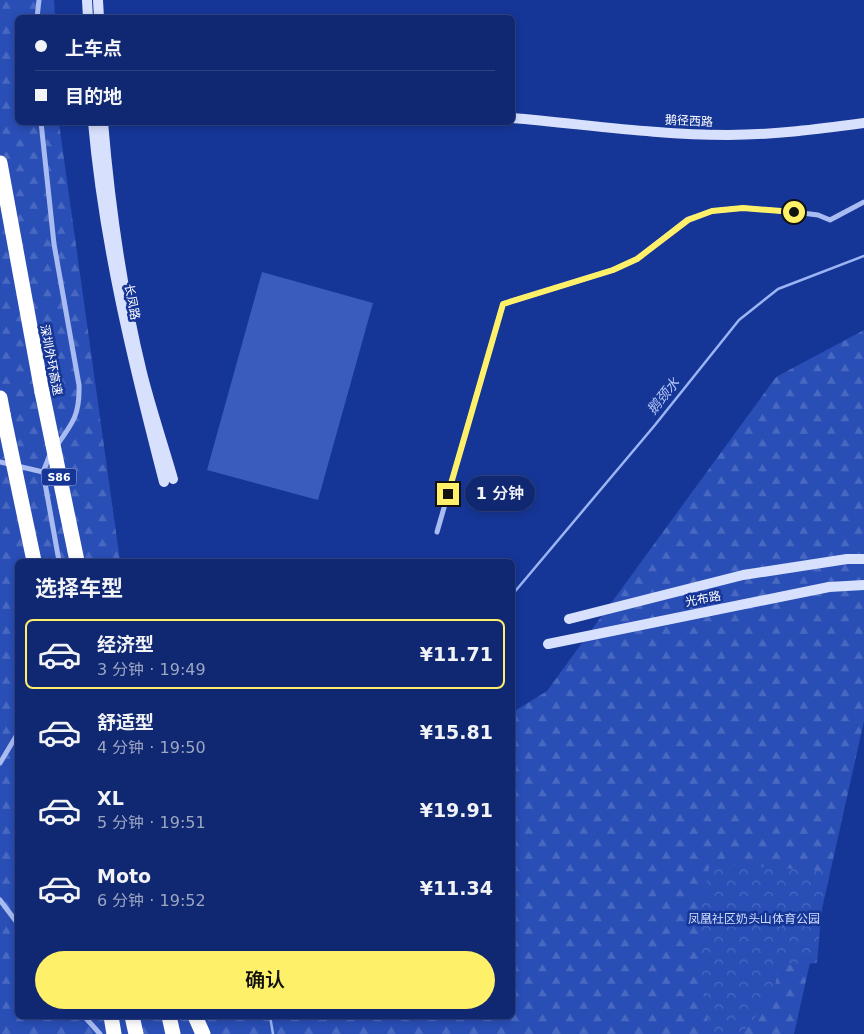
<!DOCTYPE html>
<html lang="zh">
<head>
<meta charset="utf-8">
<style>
  :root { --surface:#102871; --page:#1e3479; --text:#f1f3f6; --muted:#9ca6c3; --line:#304484; --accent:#fff069 }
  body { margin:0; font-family:"DejaVu Sans","Noto Sans SC",sans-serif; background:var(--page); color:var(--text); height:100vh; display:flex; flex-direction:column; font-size:19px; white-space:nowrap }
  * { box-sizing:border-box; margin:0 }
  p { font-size:16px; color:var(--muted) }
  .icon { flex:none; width:28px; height:28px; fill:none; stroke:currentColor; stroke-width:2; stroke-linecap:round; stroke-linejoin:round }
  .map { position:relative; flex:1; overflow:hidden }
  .drawer { position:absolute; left:15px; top:559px; width:500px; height:460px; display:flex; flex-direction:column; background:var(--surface); border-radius:8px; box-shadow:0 2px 8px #0003,0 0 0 1px var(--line) }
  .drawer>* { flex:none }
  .top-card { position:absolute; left:15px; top:15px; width:500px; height:110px; border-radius:8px; box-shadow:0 2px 8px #0003,0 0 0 1px var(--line); display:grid; align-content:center; height:110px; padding:0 20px; background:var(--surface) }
  .end { position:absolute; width:22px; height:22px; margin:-11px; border:6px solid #fff069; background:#111; box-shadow:0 0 0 2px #111 }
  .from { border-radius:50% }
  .bubble { position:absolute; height:35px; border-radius:18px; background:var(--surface); box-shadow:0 2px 8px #0003,0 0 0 1px var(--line); font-size:16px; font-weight:600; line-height:35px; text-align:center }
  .top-card b { display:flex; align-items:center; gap:18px; height:48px; font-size:19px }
  .top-card b+b { border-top:1px solid var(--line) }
  .top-card i { width:12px; height:12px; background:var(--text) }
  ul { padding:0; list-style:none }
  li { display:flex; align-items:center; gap:15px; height:70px; margin:0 10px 8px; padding:0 10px; border:2px solid transparent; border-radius:8px }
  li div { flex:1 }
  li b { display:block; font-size:19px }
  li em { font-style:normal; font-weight:600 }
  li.on { border-color:var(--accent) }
  li>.icon { width:45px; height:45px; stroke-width:1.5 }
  h2 { padding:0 20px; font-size:22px; line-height:60px }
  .cta { display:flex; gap:10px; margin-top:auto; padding:10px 20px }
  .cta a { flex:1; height:58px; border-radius:30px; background:var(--accent); color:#111; font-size:20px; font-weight:600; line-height:58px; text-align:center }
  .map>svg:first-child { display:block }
</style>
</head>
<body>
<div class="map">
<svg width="864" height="1034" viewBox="0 0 864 1034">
  <defs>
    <pattern id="forest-firs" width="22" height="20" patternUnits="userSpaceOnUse" patternTransform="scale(1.25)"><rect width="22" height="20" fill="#294eb6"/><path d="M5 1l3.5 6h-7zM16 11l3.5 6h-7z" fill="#4969c1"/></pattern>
    <pattern id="park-crowns" width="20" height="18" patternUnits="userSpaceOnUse" patternTransform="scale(1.25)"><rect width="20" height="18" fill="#294eb6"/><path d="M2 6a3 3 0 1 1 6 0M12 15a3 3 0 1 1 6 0" fill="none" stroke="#4969c1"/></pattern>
  </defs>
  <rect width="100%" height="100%" fill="#163697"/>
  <path fill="url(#forest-firs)" d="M0,0h54l1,17 -37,1v104l41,1 61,438h-102v455h494l1,-304 34,-21 229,-314 88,-47v391l-70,313h-794z"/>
  <path fill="url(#park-crowns)" d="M710,863l115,8 -8,92 -38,3 -6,31 -33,37h-34c5,-26 -3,-47 -6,-72 -4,-34 3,-66 10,-99z"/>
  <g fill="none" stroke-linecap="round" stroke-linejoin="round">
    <path stroke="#9bb4f4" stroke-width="2.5" d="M512,595l143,-170 84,-105 39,-31 86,-33
      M270,1016l3,18"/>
  </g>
  <path fill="#3a5cbd" d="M262,272l111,31 -55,197 -111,-30z"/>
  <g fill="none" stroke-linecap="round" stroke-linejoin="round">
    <path stroke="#a9bcf2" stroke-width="5" d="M37,18l2,-18
      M41,122l13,122 25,141c1,29 -6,38 -22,60
      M51,452l-8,20 16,89
      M0,462l43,10
      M437,532l66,-228 110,-34 24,-11 51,-40 24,-8 31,-3 51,4 24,3 12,5 34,-18
      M0,763l18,-30
      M0,900l18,24
      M84,1016l16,18"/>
    <path stroke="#d7e0fc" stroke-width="10" d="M87,0l1,18
      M98,0l1,18
      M512,118c72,6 144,17 216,17 46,0 91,-6 136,-12
      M93,122c11,123 40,241 71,360
      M103,122c7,84 19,169 39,251 9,36 21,71 31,106
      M569,619l174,-44 104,-16h17
      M548,644l281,-57 35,-2"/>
    <path stroke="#fff" stroke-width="15" d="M0,163l42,229
      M0,398l3,16
      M111,1016l3,18
      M132,1016l4,18
      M169,1016l4,18
      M195,1016l8,18"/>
    <path stroke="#fff" stroke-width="15" d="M42,392l35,169
      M3,414l31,147"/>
  </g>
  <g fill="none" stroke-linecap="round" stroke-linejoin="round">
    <path stroke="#fff069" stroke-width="6" d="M448,494l55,-190 110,-34 24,-11 51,-39 24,-9 31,-3 51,4"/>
  </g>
  <g text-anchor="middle" stroke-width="5" stroke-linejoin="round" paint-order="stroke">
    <rect fill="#163697" stroke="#b9c3e0" stroke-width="1" x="41.5" y="468.5" width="35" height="17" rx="4"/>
    <g font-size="11" font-weight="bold" fill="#fff">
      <text x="59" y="481">S86</text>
    </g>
    <g font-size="12" fill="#fff" stroke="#163697">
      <text transform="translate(689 121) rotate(3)" y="4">鹅径西路</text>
      <text transform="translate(132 302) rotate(79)" y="4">长凤路</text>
      <text transform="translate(51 360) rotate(79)" y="4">深圳外环高速</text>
      <text transform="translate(703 599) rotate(-11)" y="4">光布路</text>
    </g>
    <g font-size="12" fill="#d0dcfc" stroke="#163697">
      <text x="754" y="923">凤凰社区奶头山体育公园</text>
    </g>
    <g font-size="14" font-style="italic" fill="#b5c7f8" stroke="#163697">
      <text transform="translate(663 396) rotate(-51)" y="5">鹅颈水</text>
    </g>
  </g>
</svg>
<i class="end from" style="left:794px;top:212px"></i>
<i class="end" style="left:448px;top:494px"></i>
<div class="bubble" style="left:465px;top:476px;width:70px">1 分钟</div>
<div class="top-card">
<b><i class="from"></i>上车点</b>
<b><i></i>目的地</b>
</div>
<section class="drawer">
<h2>选择车型</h2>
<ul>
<li class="on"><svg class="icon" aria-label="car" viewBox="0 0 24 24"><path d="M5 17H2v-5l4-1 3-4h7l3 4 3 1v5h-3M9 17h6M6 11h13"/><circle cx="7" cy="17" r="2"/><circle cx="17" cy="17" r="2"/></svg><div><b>经济型</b><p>3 分钟 · 19:49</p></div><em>¥11.71</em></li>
<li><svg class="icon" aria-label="car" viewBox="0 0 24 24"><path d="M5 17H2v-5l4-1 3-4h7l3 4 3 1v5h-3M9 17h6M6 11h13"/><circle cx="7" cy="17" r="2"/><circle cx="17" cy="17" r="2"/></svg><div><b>舒适型</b><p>4 分钟 · 19:50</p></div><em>¥15.81</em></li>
<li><svg class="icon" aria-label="car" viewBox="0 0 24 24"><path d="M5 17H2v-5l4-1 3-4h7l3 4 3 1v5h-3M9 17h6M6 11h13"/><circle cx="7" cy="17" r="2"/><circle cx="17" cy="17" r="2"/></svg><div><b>XL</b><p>5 分钟 · 19:51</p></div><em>¥19.91</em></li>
<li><svg class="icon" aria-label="car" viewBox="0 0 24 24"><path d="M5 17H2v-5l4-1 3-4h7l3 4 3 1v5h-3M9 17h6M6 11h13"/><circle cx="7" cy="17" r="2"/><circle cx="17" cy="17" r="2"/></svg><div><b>Moto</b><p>6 分钟 · 19:52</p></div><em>¥11.34</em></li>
</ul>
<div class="cta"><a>确认</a></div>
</section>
</div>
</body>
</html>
